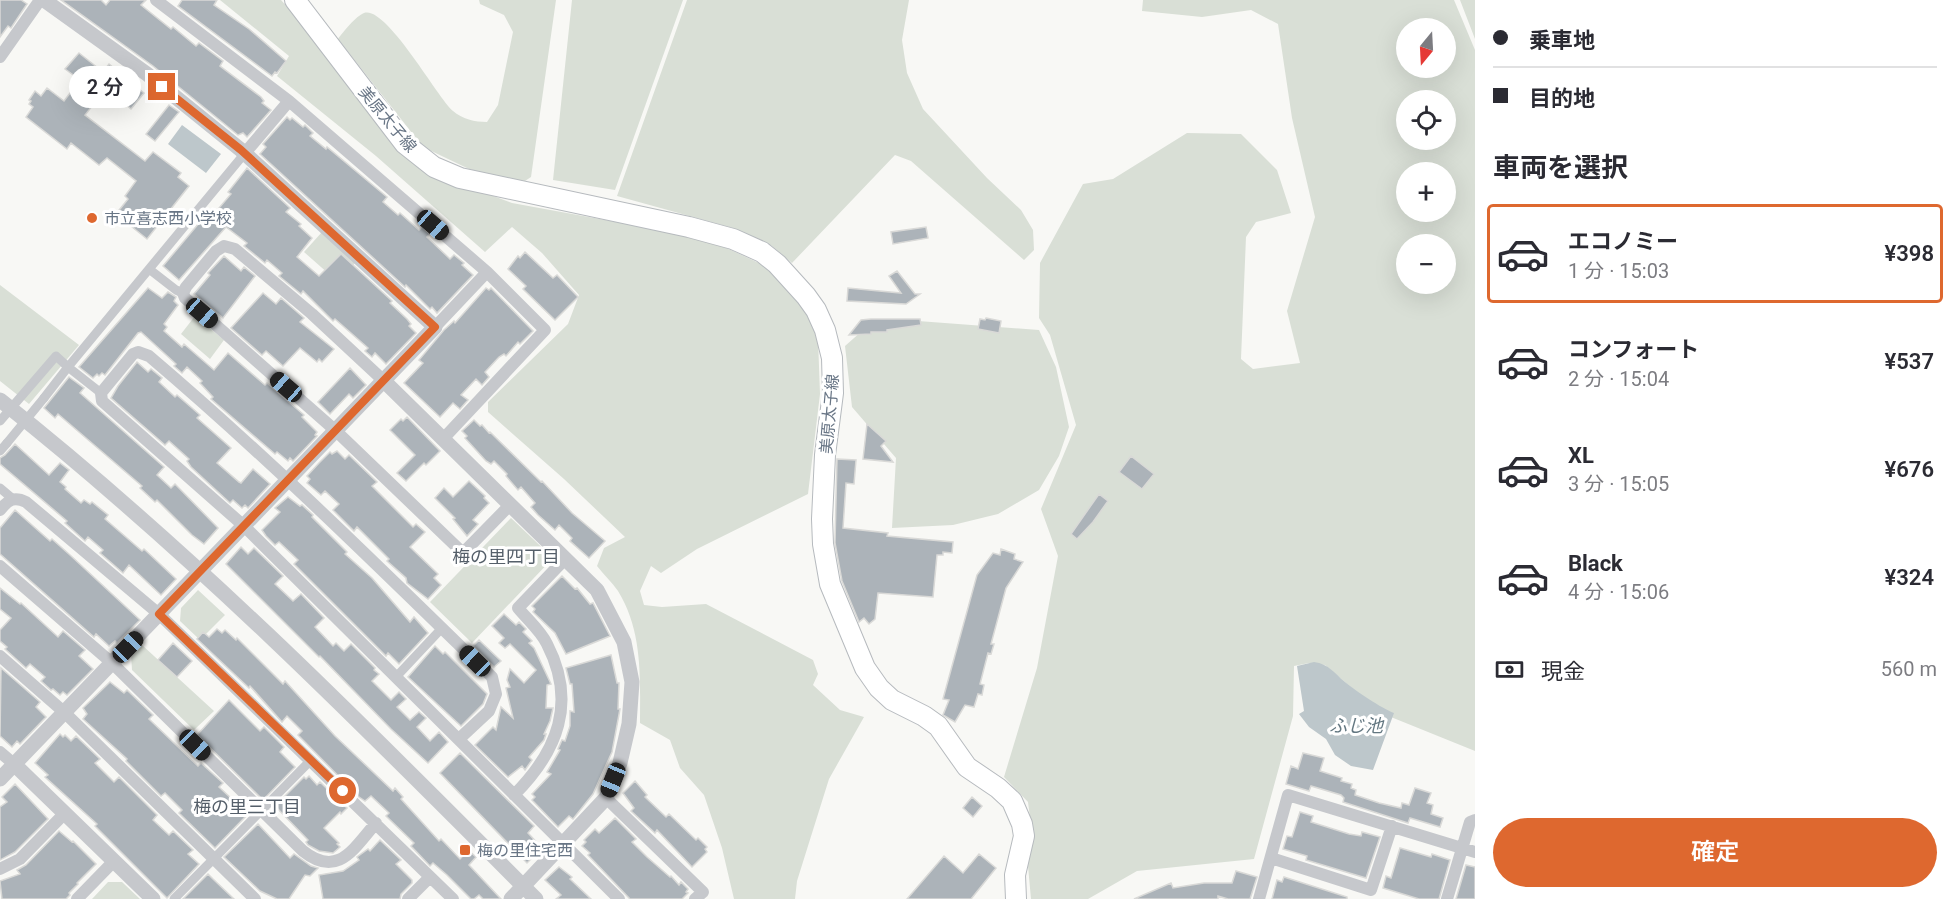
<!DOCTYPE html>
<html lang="ja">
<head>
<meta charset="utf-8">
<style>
  :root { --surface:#fff; --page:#f2f2f3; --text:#2b2b33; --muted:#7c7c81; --line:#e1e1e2; --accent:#de682f }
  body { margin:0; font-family:Roboto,"Noto Sans JP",sans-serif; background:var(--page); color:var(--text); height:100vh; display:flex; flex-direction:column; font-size:22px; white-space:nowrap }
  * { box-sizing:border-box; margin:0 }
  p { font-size:20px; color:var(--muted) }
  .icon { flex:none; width:33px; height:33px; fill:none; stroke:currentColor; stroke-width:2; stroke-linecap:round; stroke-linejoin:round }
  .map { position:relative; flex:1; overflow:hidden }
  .side { display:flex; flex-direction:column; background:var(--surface); width:480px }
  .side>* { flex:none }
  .banner { display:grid; align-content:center; height:132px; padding:0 18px; background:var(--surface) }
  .needle { width:39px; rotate:198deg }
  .fabs { position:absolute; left:1396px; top:18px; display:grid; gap:12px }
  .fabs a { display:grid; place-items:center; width:60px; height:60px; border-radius:50%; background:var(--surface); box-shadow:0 6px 24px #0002; font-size:30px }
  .end { position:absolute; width:27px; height:27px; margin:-14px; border:8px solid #de682f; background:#fff; box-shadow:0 0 0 3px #fff }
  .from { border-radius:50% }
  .bubble { position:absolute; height:42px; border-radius:21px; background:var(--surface); box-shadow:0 6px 24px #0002; font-size:20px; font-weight:600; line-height:42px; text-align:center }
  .car { position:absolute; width:18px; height:36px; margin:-18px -9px; border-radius:8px; box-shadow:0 0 4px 2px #0007; background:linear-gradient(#222 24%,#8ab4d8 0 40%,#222 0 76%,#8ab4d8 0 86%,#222 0) }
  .banner b { display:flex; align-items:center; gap:21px; height:57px; font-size:22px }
  .banner b+b { border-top:2px solid var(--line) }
  .banner i { width:15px; height:15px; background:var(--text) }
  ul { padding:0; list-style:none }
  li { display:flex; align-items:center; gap:18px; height:99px; margin:0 12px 9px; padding:0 6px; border:3px solid transparent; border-radius:6px }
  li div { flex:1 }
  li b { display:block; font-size:22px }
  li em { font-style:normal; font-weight:600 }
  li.current { border-color:var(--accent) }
  li>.icon { width:54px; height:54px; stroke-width:1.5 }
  h2 { padding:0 18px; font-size:27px; line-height:72px }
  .pay { display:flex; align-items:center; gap:15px; height:66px; padding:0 18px; font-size:22px }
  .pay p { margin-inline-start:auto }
  .button { display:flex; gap:12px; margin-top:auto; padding:12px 18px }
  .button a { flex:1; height:69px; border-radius:36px; background:var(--accent); color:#fff; font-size:24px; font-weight:600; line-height:69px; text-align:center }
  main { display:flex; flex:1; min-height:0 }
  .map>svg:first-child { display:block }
</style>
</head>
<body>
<main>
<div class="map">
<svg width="1475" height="899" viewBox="0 0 1475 899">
  <rect width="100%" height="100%" fill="#f8f8f5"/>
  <path fill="#d9dfd6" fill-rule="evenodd" d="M220,0h61l31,35 72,94 88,59 40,15 159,29 49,13 41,19 40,31 17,44 2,55 -12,100 -111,55 -36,24 -10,-7 -11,25 4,14 18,2 44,-3 107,56 5,14 -5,11 27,25 24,7 -35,62 -32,102 -2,18h-61l-12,-51 -18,-53 -24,-27 -10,-28 -30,-17c0,-46 3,-91 -22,-132 -6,-9 -15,-17 -21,-25l7,-18 21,-11 -61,-58 -76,-67v-10l80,-78 11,-29 -37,-42 -30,-26 -27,25 -109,-96 -99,-80 12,-20z
    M479,0h77l-25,177 -6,4 -23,-3 -33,-9 -46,-22 -85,-108c5,-7 18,-23 26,-26 22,-8 73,84 89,98 9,8 22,11 34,11l11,-17 15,-73 -9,-17 -24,-11z
    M572,0h111l-68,190 -62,-10z
    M687,0h222l-7,40 5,33 16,36 64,69 34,32 12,20 1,20 -10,10 -113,-99 -16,-6 -103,108 -20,-17 -39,-18 -116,-32z
    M1143,0h311l21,50v701l-94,-38 -56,-48 -16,-2 -15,3 -1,50 -39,143 -117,12 -49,28h-57l-3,-33 4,-32 -4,-32 -24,-25 33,-109 21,-112 -17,-47 35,-84 -26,-90 -11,-17 1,-55 43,-79 30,-5 74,-46 54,1 36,36 14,43 -35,9 -10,15 -5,122 12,10 47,-6 -13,-52 28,-94 -23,-99 -14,-94 -27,-14 -49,7 -60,-6zM1407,28h39v40h-39zM1407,100h39v40h-39zM1407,172h39v40h-39zM1407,244h39v40h-39z
    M1460,0h15v39z
    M322,232l34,30 -18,20 -34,-30z
    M0,285l79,60 -50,59 -29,-23z
    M195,316l29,24 -14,19 -29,-25z
    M918,321l121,9 17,37 13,60 -10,29 -20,34 -41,24 -45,11 -61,3 4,-70 -44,-51 -7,-61 17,-15z
    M511,518l42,40 -81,85 -42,-41z
    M198,590l27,25 -25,25 -20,-19 1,-13z
    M142,645l72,66 -20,19 -62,-60 -1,-16z
    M108,882h14l18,17h-48z"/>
  <path fill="#bdc7cb" d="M182,125l39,29 -15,19 -38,-29z
    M1314,662c15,2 20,11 31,20 11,9 36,26 49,31l-21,57 -22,-4 -16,-11 -9,-16 -17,-12 -10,-13 5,-3 -7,-45z"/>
  <path fill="#acb3b9" stroke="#d9d9d7" stroke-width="1.5" d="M0,0h21l6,4 -16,24 -3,-2 -8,11z
    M61,0h40l5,5 4,-5h36l-5,5 30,24 2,-2 23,19 3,-3 24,18 -3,5 41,31 3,4 -2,2 9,7 -24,27 -4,-4 -5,2 -85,-69z
    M182,0h35l-3,5 35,24 37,32 -9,12 -2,-1 -3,4 -94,-70z
    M79,53l24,19 6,-8 35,29 -13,16 -18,-15 -6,8 -7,-6 -15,19 60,46 8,-9 28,21 -3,4 11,9 -42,53 -31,-25 12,-15 -3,-3 11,-15 -29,-23 -8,7 -28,-22 -4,6 -41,-32 7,-10 -4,-3 2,-3 -2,-1 6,-9 6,5 6,-8 17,13 16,-21 -15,-11z
    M169,105l10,7 -24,29 -9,-7z
    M287,117l3,3 2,-2 11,9 2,-2 8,8 -3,3 16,13 1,-2 60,50 -4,5 15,13 2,-2 19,17 3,-3 8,7 -3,3 23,22 4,-4 10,8 -2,2 11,10 -36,38 -5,-6 -2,2 -24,-24 -1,2 -145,-133 6,-7 -3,-3z
    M247,168l43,40 -4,4 15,12 -2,2 13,12 -15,19 22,19 22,-22 51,47 -2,2 17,16 4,5 -2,2 7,7 -30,31 -11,-11 -3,4 -7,-6 3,-3 -33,-29 -2,2 -30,-30 -2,3 -22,-18 3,-3 -15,-13 -2,3 -21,-17 3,-3 -21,-16 -47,53 -16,-14 47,-56 4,4 17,-20 -3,-2z
    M926,227l2,11 -35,6 -2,-12z
    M525,252l28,26 4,-3 21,22 -23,23 -32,-31 3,-3 -18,-17 10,-13 2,2z
    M224,256l17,15 3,-4 11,9 -32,42 -29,-24 16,-19 -2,-2z
    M897,271l18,23h5l-14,10 -59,-3 1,-13 53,5 -12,-17z
    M148,288l14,10 6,-6 8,5 -2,4 4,4 -14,19 3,3 -3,4 18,16 2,-3 30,26 14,-17 37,32 2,-2 37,32 -2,2 15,15 -2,3 2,1 -24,25 -3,-3 -2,3 -11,-9 -2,2 -64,-55 2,-2 -13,-14 2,-2 -15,-14 -5,6 -8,-7 2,-2 -35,-32 -3,1 -33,42 -3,-2 -3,3 -2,-2 -4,4 -14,-11z
    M486,288l3,2 2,-2 42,43 -13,13 -2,-2 -12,14 -2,-2 -5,3 -14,15 4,5 -7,8 -6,-6 -15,16 7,5 -8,9 -7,-6 -13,14 -36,-34 19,-20 -4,-3 25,-30 10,-9 1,2z
    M263,293l13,11 5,-6 23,20 -4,4 34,27 -12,13 -3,-3 -2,3 -17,-14 -17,18 -17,-15 -4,4 -31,-27z
    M986,318l15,3 -2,12 -21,-4 2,-10 5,1z
    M871,319h49l1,6 -34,5v2h-16v2l-22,1 12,-15z
    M137,362l11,10 3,-3 11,9 -3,4 16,15 2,-2 23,20 -3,3 34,30 -14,15 22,19 2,1 12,-14 17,15 -22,24 -3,-3 -3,3 -9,-8 -3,3 -39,-36 -4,-6 2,-2 -20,-18 -4,4 -54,-47 7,-12z
    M350,368l16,17 -13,13 -4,-4 -19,20 -12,-12z
    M69,377l15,11 -4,5 84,74 -7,8 14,13 4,-4 43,44 -14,16 -12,-9 -35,-35 -2,2 -15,-14 2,-2 -84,-72 -3,4 -11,-10z
    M407,417l33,34 -14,14 -2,-2 -18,18 -9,-8 18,-18 -25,-25 11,-11 2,2z
    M474,420l6,6 2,-1 7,8 1,-1 51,50 1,-1 30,32 33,28 -16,17 -19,-17 2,-3 -13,-13 -4,5 -17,-15 -7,-8 4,-4 -14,-16 -3,3 -12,-14 1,-2 -13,-13 -3,3 -5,-3 -21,-23 2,-2 -5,-5z
    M867,424l19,17 -5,5 12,16 -30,-3z
    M15,444l34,31 11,-12 9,7 -9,12 6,5 -1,2 16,14 3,-3 6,4 2,-2 16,13 -3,4 37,32 2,-2 32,30 -15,16 -32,-30 -6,8 -23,-20 3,-3 -15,-13 -3,4 -20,-18 2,-2 -67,-57v-6l5,-3z
    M337,451l8,8 4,-4 28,27 -5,4 41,41 3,-3 9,8 -15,15 28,27 -4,4 7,7 -13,14 -21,-16 -1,-5 -19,-17 2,-2 -32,-32 -3,4 -21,-21 6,-6 -14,-13 -4,4 -14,-12 3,-4 -3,-3 12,-13 11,-11 2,2z
    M1131,456l23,18 -12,15 -23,-17z
    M837,459l19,1 -2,24 -8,-1 -3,45 45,5 -1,3 66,6 -1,11 -9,-1v3h-6l-4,42 -55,-4 -3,26 -6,5 -5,-6 -5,4 -17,-41 -7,-38z
    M469,481l16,15 -1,2 5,5 -16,17 5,4 -11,12 -14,-17 2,-1 -20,-20 9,-10 9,9z
    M1099,494l9,7 -15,21 -16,17 -6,-5z
    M288,497l12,9 2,-1 11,10 -1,2 35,35 -2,2 27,24 38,44 4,-5 14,16 -29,31 -11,-11 -2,3 -92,-92 4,-4 -19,-18 -4,3 -9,-9 -4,-6 18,-18 -5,-4z
    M15,510l35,31 2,-2 18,16 70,65 -23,23 -2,-2 -6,5 -13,-12 -2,3 -94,-83v-26z
    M241,547l7,7 6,-6 29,28 -8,8 18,17 8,-7 23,24 -9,9 18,19 3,-3 8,8 7,-7 24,24 -1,2 5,4 -7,7 19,19 8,-8 7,7 -9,8 13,13 9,-8 7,6 -9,9 13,14 9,-9 9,10 -20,21 -37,-34 -71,-73 -1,1 -93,-93z
    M1001,549l14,5 -1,5 9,3 -17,26 -15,56h3l-3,10 -3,-1 -8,31 4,1 -2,10 -4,-1 -4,13 -9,-2 -10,17 -12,-7 6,-15 -6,-1 34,-124 16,-22 7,2z
    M562,576l13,13 2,-1 13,16 3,-1 17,33 -44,18 -11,-21 -22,-21 2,-3 -3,-3z
    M0,588l20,16 1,-1 37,34 5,-6 22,19 -6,6 14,13 -26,26 -4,-3 -3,3 -7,-6 -2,1 -10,-9 4,-4 -15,-13 -4,4 -21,-19 2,-2 -7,-6v-11l11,-12 -11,-9z
    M504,614l12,11 3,-3 7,7 -3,3 9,9 -3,2 5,5 17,36 -4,1 -1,23h7l-3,13 -6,13h2l-2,6 -15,17 3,3 -7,10 -3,-4 -14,11 -33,-32 18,-18 3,3 5,-23 12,11 -7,-30 4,-1 -3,-7 3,-11 14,14 12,-13 -26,-26 -5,4 -6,-5 5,-5 -12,-12z
    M217,629l5,4 3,-3 11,10 1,-2 46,46 2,-3 50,55 58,55 2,-3 8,9 -2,2 38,42 2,-2 19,20 8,-9 8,7 -7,8 32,34h-18l-4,-4 -5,4h-3l-24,-24 -14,-12 -3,3 -19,-20 3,-3 -28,-27 3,-3 -18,-17 -6,5 -6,-4 -61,-62 4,-4 -15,-15 -5,6 -32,-36 -1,2 -52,-49 6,-7 6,5z
    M479,640l22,21 -7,6 -21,-21z
    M173,643l19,18 -15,16 -19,-17z
    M435,646l8,8 2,-2 42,42 -4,10 -22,22 -53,-49z
    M611,655l6,28h2l-1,26h2l-8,43 -19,42 -20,25 -4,-3 -11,11 -26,-27 3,-3 -3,-3 19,-20 -4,-2 13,-22 -2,-1 4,-9 3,1 5,-15v-15l4,1 -2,-28h-2l-4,-16z
    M1,668l39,34 -4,5 10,10 -26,27 -3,-3 -5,6 -12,-11z
    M110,682l14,11 3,-3 26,25 -4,4 49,47 3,-3 22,20 -4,4 29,27 -33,34 -33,-32 -3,-3 3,-3 -17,-17 -4,3 -35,-35 1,-2 -44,-40 4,-5 -4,-6z
    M229,700l31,31 4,-4 20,20 -4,5 15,15 -32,33 -66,-65z
    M60,734l3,3 2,-2 6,6 5,-5 24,23 -5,4 19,19 5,-5 38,38 -4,5 16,15 4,-4 20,19 -5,4 11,10 -32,34 -72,-72 2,-2 -52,-47 3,-2 -13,-12z
    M460,753l74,73 -6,7 14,15 -15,15 -87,-90z
    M1303,753l21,5 -4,13 22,7 -1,3 11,3 -1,4 5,2 -1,5 24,8 22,5 1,-5 7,2 6,-17 16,5 -4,10 6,2 -2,9 12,4 -3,9 -30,-9 -2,5 -65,-21 1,-4 -3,-3 -30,-9 -2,5 -23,-7 5,-18 7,3z
    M309,776l8,9 3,-3 27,26 -6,6 -1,-2 -16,16 15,15 -2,1 3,3 -7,6 -14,-2 -11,-6 -2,-3 2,-2 -33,-34 29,-29 2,2z
    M635,781l12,14 -2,2 21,20 3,-3 27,26 2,-2 9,9 -2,2 2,3 -15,15 -35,-37 -2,3 -24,-22 3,-3 -11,-15z
    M15,784l33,35 -33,33 -15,8v-53l7,-5 -5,-5z
    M972,797l10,9 -9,11 -10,-9z
    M1300,812l13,4 -2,6 38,12 12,2 1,-4 18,5 -14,41 -60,-18 1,-4 -24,-7 4,-13 5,1z
    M615,818l21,21 -4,3 15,15 23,20 1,-1 8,9 2,-3 7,7 -2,3 2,1 -6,6h-52l-42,-44 2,-2 -8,-7 4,-4 -2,-2 11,-11 4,4z
    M258,824l32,34 4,-4 17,12 7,2 -8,8 -5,-1 -16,24h-12l-17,-8 -36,-34z
    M59,831l13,11 1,-1 23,23 -19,19 1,1 -9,9 1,2 -4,4h-64l-2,-18 20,-7 -3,-4 9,-5z
    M380,840l21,20 -5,4 16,16v3l-11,11 -1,5h-77l-4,-24 24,-4 16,-11 -2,-3 11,-8 2,2z
    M1400,848l31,9 1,-3 18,6 -11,39h-20l-36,-11 3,-12 5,2z
    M979,854l17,14 -25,31h-64l37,-43 19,17z
    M1466,865l9,2v32h-19z
    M559,867l13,10 -2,2 21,20h-35l5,-4 -16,-15z
    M1236,871l21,6 -7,22h-22l-10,-3v3h-84l37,-16 2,5 31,-5h28z
    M208,874l5,5 21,20h-51z
    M1284,877l63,20v2h-75l5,-19 5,2z"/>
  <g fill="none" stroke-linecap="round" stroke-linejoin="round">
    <g stroke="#b6babe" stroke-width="22">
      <path id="primary" d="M295,0l110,144 29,23 26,11 229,49 44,12 29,13 15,12 29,32 10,14 9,20 7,28 1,35 -8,62 -3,64 1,25 7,40 35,84 14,20 13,12 32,16 14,10 29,41 31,21 14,13 10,23 2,12 -9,39 1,24"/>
    </g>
    <path stroke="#c6c8cc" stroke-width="9" d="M149,269l27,21 7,3
      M101,393l-33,-26 177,-214
      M0,421l56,-65 12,11 -24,31
      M0,451l7,-8
      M0,488l13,11
      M396,677l46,-49
      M174,899l137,-139"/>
    <path stroke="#c6c8cc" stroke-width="12" d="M156,0l133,101 198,171 58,58 -102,109
      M0,57l40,-57
      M245,153l44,-52
      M435,327l52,-55
      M384,381l-72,-67 -77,-65 -11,-3 -8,5 -30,36 -3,6 2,5 151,133 127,122 47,-48
      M0,510c8,-10 14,-14 26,-8l133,112 294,285
      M0,566l112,97 191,188c35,28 51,-3 73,-28
      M0,656l64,56 191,187
      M459,739l30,-28 7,-17 -4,-17c-113,-110 -223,-219 -343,-321l-11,-4 -5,2 -32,39 1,8 142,125 375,373
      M0,752l14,12
      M514,795c44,-44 63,-93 33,-151 -6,-13 -20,-25 -29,-36l47,-49
      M606,798l97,94 -8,7
      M1271,858l100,32 21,-64
      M0,869l20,-10 44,-45
      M77,899l37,-38
      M408,899l22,-22
      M1259,899l29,-104 187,57
      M1447,899l23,-77 5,-2"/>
    <path stroke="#c6c8cc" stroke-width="15" d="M384,381l213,209 27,52 8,40 -3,42 -9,39 -14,35 -95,101
      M0,400c192,152 364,326 536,499
      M14,764l139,135
      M0,779l435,-452 -194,-177 -94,-76 -103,-74"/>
    <use href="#primary" stroke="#fff" stroke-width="20"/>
    <path stroke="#c6c8cc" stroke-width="9" d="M7,443l37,-45"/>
  </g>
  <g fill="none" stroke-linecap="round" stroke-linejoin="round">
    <path stroke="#de682f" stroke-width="8" d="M162,87l79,63 194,177 -276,287 184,177"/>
  </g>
  <g fill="#de682f" stroke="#fff" stroke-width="2">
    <circle cx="92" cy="218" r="6"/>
    <rect x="459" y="844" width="12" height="12" rx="3"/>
  </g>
  <g text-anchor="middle" stroke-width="6" stroke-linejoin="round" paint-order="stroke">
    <g font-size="16" fill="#687585" stroke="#fff">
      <text transform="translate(388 119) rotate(50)" y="6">美原太子線</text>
      <text transform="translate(829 414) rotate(-85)" y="6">美原太子線</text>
    </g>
    <g font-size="16" fill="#687585" stroke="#fff" text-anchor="start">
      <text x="104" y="224">市立喜志西小学校</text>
      <text x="477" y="856">梅の里住宅西</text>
    </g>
    <g font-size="18" fill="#555f6a" stroke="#fff">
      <text x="506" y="563">梅の里四丁目</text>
      <text x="247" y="813">梅の里三丁目</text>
    </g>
    <g font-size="18" font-style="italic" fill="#637781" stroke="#fff">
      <text x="1356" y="732">ふじ池</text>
    </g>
  </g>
</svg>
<div class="fabs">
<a><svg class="needle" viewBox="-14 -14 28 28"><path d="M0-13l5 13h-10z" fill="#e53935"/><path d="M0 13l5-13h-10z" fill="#7c7c81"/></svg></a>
<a><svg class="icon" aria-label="locate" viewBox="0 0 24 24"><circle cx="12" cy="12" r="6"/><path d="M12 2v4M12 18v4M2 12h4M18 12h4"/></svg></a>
<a>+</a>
<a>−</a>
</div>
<i class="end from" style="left:343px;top:791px"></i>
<i class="end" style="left:162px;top:87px"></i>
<div class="bubble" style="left:69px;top:66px;width:72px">2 分</div>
<i class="car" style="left:433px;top:225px;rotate:131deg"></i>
<i class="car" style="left:202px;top:313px;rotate:131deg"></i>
<i class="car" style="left:286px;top:387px;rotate:311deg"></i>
<i class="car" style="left:128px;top:647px;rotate:44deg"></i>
<i class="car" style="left:475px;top:661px;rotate:314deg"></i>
<i class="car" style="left:195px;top:745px;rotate:134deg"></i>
<i class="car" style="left:613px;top:780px;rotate:202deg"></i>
</div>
<section class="side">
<div class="banner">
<b><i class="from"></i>乗車地</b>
<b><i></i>目的地</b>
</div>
<h2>車両を選択</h2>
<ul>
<li class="current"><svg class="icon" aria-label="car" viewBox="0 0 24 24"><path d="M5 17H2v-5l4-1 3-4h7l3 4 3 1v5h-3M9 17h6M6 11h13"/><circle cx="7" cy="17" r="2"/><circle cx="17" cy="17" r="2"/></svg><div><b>エコノミー</b><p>1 分 · 15:03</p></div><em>¥398</em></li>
<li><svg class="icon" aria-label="car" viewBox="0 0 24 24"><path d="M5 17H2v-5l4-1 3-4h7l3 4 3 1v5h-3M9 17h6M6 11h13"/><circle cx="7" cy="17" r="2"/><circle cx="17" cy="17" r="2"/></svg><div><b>コンフォート</b><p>2 分 · 15:04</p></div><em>¥537</em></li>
<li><svg class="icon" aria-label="car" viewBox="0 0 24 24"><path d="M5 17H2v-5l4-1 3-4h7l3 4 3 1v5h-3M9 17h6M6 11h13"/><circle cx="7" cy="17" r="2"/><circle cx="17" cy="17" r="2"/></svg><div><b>XL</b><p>3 分 · 15:05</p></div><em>¥676</em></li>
<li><svg class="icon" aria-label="car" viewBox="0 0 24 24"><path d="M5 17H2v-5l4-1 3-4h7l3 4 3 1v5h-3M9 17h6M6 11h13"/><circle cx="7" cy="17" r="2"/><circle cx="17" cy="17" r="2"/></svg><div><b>Black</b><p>4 分 · 15:06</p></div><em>¥324</em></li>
</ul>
<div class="pay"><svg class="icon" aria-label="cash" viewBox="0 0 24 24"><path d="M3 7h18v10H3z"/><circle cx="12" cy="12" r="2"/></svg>現金<p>560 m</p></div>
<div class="button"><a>確定</a></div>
</section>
</main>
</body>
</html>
